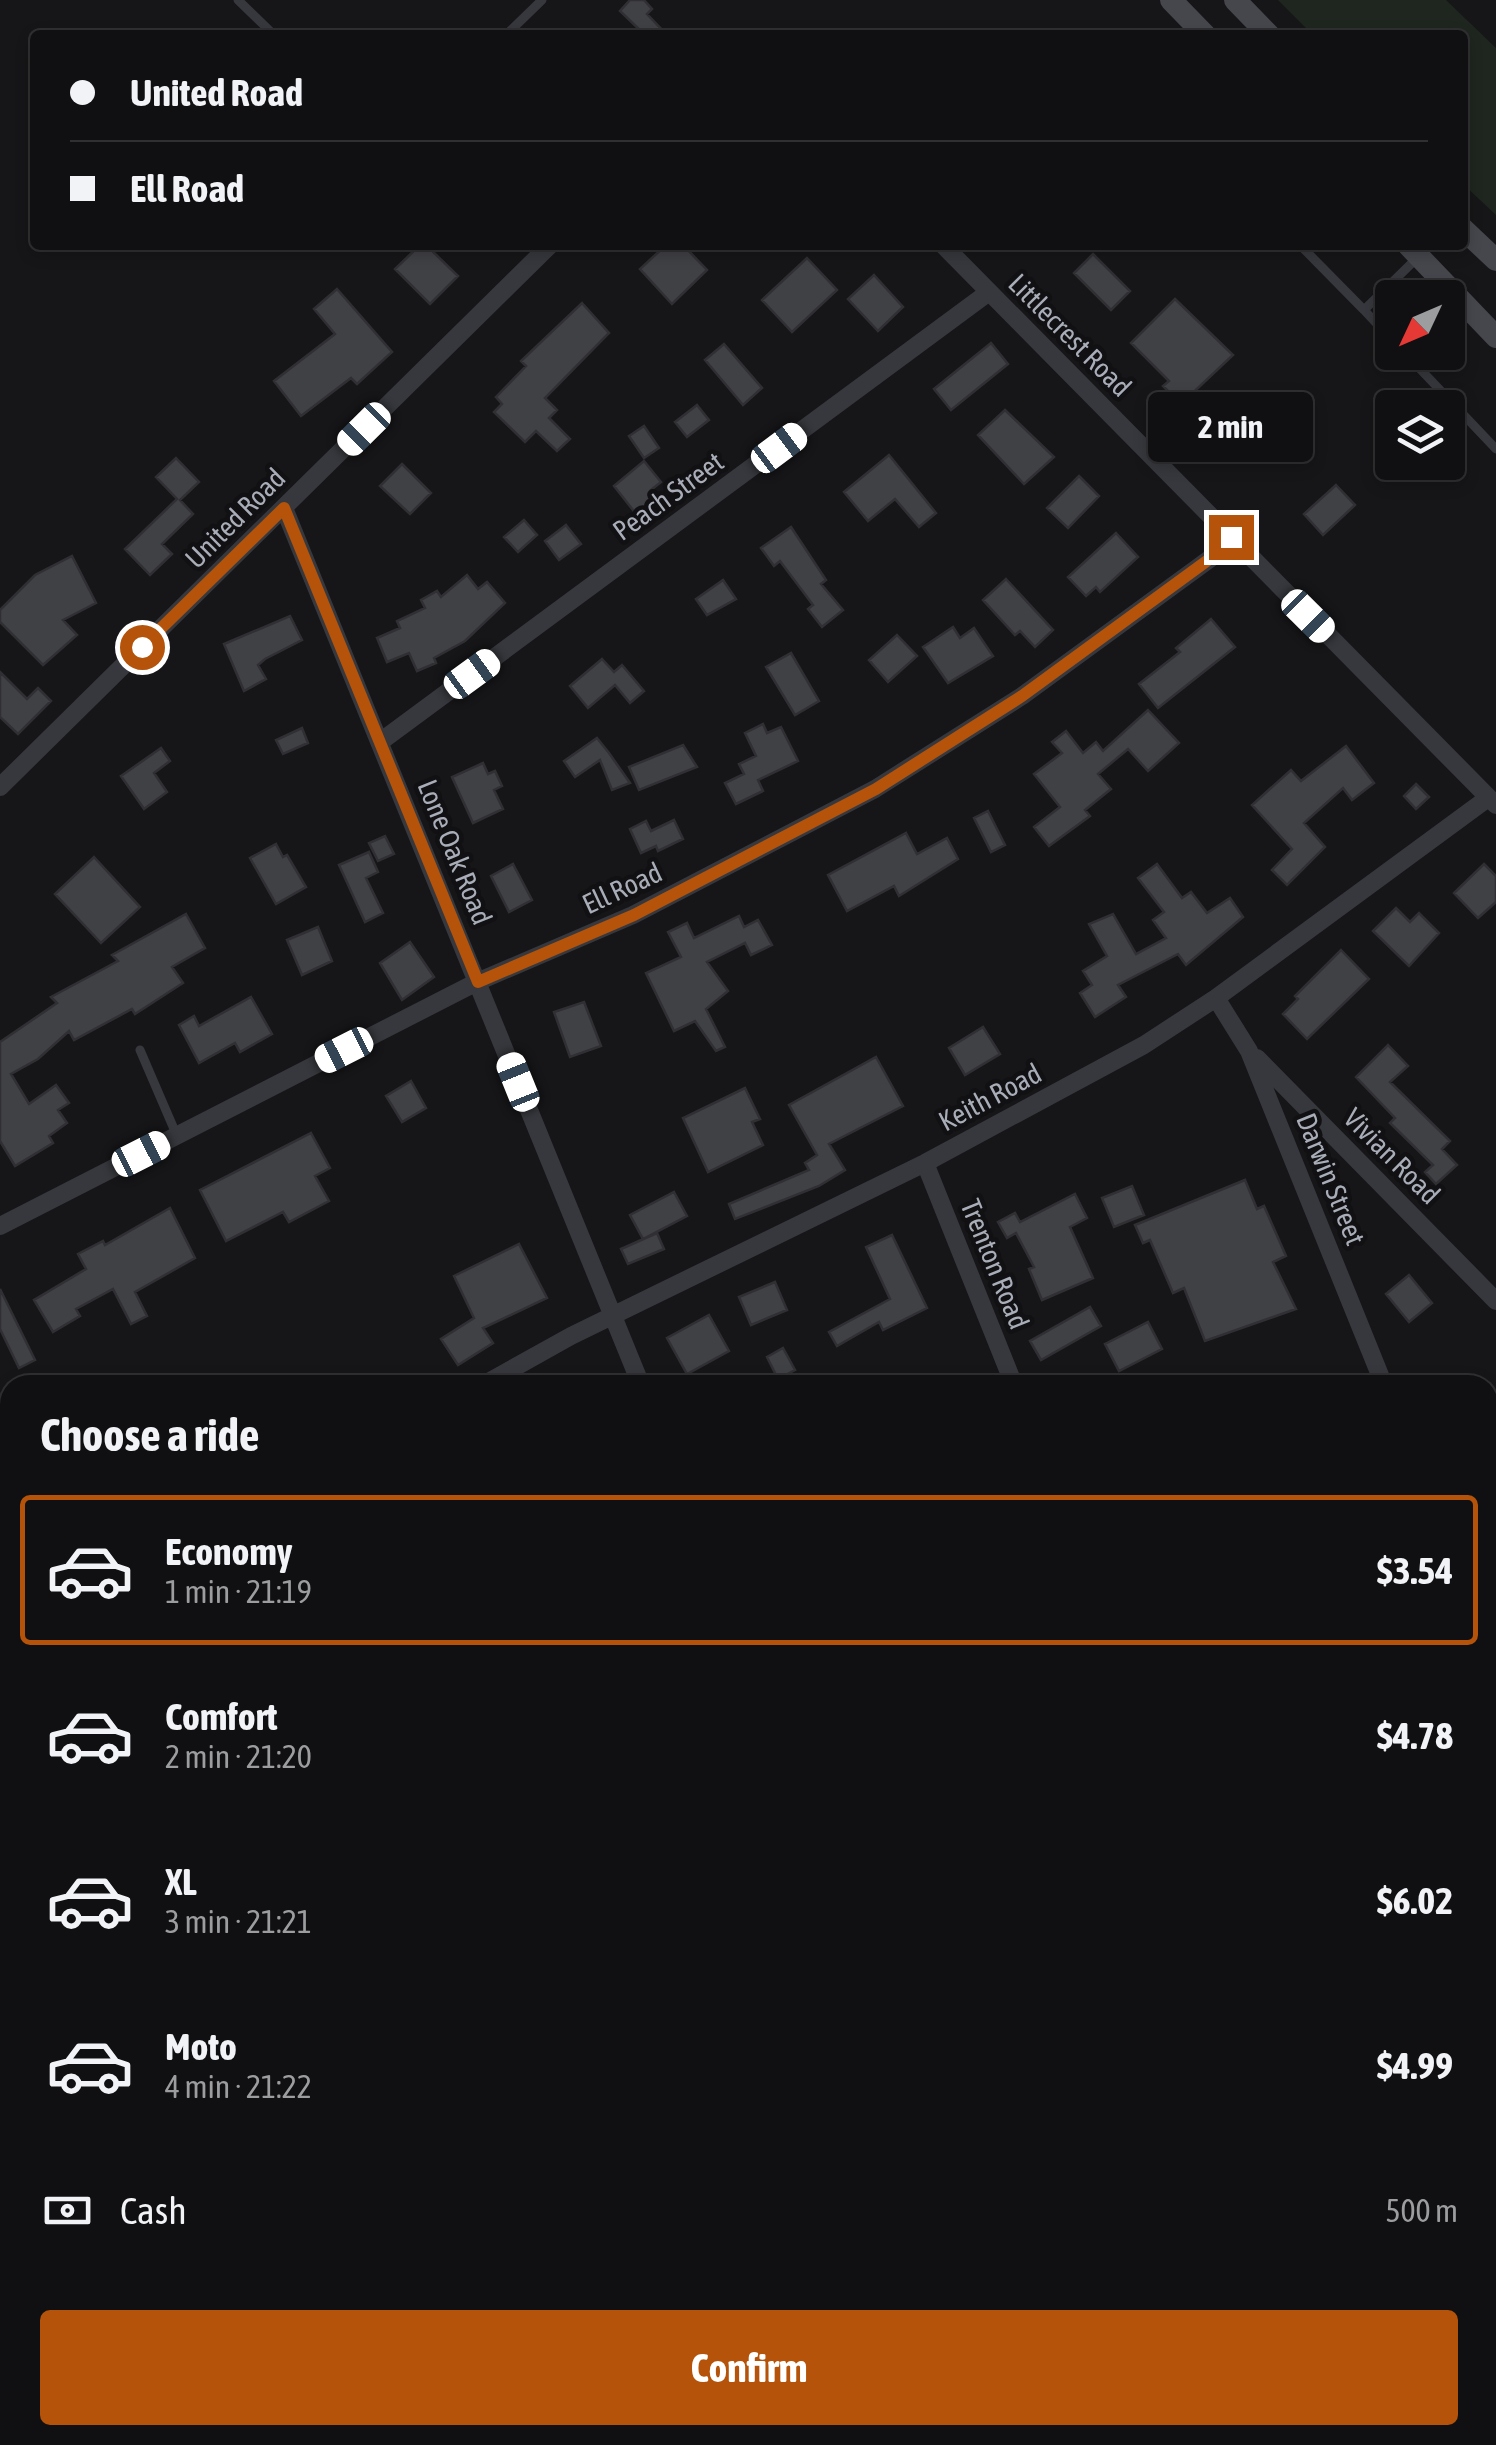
<!DOCTYPE html>
<html lang="en">
<head>
<meta charset="utf-8">
<style>
  :root { --surface:#101012; --page:#19191b; --text:#f1f3f6; --muted:#9c9d9f; --line:#303032; --accent:#b45309 }
  body { margin:0; font-family:"Asap Condensed",sans-serif; background:var(--page); color:var(--text); height:100vh; display:flex; flex-direction:column; font-size:38px; white-space:nowrap }
  * { box-sizing:border-box; margin:0 }
  p { font-size:32px; color:var(--muted) }
  .icon { flex:none; width:55px; height:55px; fill:none; stroke:currentColor; stroke-width:2; stroke-linecap:round; stroke-linejoin:round }
  .map { position:relative; flex:1; overflow:hidden }
  .drawer { position:absolute; left:0px; top:1375px; width:1498px; height:1070px; display:flex; flex-direction:column; background:var(--surface); border-radius:30px 30px 0 0; box-shadow:0 5px 15px #0003,0 0 0 2px var(--line) }
  .drawer>* { flex:none }
  .guide { position:absolute; left:30px; top:30px; width:1438px; height:220px; border-radius:10px; box-shadow:0 5px 15px #0003,0 0 0 2px var(--line); display:grid; align-content:center; height:220px; padding:0 40px; background:var(--surface) }
  .needle { width:65px; rotate:226deg }
  .fabs { position:absolute; left:1375px; top:280px; display:grid; gap:20px }
  .fabs a { display:grid; place-items:center; width:90px; height:90px; border-radius:10px; background:var(--surface); box-shadow:0 5px 15px #0003,0 0 0 2px var(--line); font-size:50px }
  .end { position:absolute; width:45px; height:45px; margin:-22px; border:12px solid #b45309; background:#fff; box-shadow:0 0 0 5px #fff }
  .from { border-radius:50% }
  .bubble { position:absolute; height:70px; border-radius:10px; background:var(--surface); box-shadow:0 5px 15px #0003,0 0 0 2px var(--line); font-size:32px; font-weight:700; line-height:70px; text-align:center }
  .car { position:absolute; width:30px; height:60px; margin:-30px -15px; border-radius:12px; box-shadow:0 0 8px 2px #0007; background:linear-gradient(#fff 24%,#345 0 40%,#fff 0 76%,#345 0 86%,#fff 0) }
  .guide b { display:flex; align-items:center; gap:35px; height:95px; font-size:38px }
  .guide b+b { border-top:2px solid var(--line) }
  .guide i { width:25px; height:25px; background:var(--text) }
  ul { padding:0; list-style:none }
  li { display:flex; align-items:center; gap:30px; height:150px; margin:0 20px 15px; padding:0 20px; border:5px solid transparent; border-radius:10px }
  li div { flex:1 }
  li b { display:block; font-size:38px }
  li em { font-style:normal; font-weight:700 }
  li.current { border-color:var(--accent) }
  li>.icon { width:90px; height:90px; stroke-width:1.5 }
  h2 { padding:0 40px; font-size:45px; line-height:120px }
  .pay { display:flex; align-items:center; gap:25px; height:110px; padding:0 40px; font-size:38px }
  .pay p { margin-inline-start:auto }
  .cta { display:flex; gap:20px; margin-top:auto; padding:20px 40px }
  .cta a { flex:1; height:115px; border-radius:10px; background:var(--accent); color:#fff; font-size:40px; font-weight:700; line-height:115px; text-align:center }
  .map>svg:first-child { display:block }
</style>
</head>
<body>
<div class="map">
<svg width="1496" height="2445" viewBox="0 0 1496 2445">
  <rect width="100%" height="100%" fill="#161618"/>
  <path fill="#1e261f" d="M1278,0h168l50,48v167l-33,-31 -1,-149h-149z
    M0,1747l10,24v101l-10,-11z"/>
  <path fill="#404145" stroke="#303034" stroke-width="2.5" d="M630,0h14l8,9 -5,5 20,21h-22l-25,-24z
    M420,245h6l32,31 -28,28 -35,-35z
    M666,245h17l24,25 -35,34 -32,-35z
    M1093,254l37,37 -19,19 -37,-37z
    M807,258l30,32 -45,42 -30,-32z
    M874,275l29,32 -25,24 -30,-32z
    M337,289l55,63 -35,32 -6,-6 -50,38 -27,-35 61,-47 -21,-25z
    M1175,299l58,56 -52,49 -18,-18 6,-5 -38,-38z
    M582,303l27,30 -64,65 12,12 -8,8 21,21 -13,12 -21,-20 -11,11 -31,-30 8,-8 -6,-7 30,-31 -5,-5z
    M991,343l17,21 -57,46 -17,-21z
    M724,344l38,44 -19,17 -38,-45z
    M697,405l12,15 -22,17 -12,-15z
    M1005,410l49,47 -30,27 -46,-49z
    M644,426l15,22 -15,10 -15,-22z
    M889,455l47,58 -17,14 -24,-28 -27,22 -24,-29z
    M176,458l23,24 -19,18 13,14 -31,30 10,10 -22,21 -25,-26 52,-50 -21,-22z
    M644,461l17,21 -10,8 14,17 -21,17 -30,-38z
    M402,464l29,29 -21,21 -30,-28z
    M1079,476l20,20 -31,32 -21,-20z
    M1336,485l19,20 -32,30 -19,-21z
    M524,520l13,15 -19,17 -14,-15z
    M566,525l15,19 -22,16 -14,-19z
    M791,527l35,53 -5,4 22,26 -21,17 -14,-18 5,-4 -33,-44 -6,5 -13,-18z
    M1116,533l22,24 -38,35 -4,-5 -10,9 -18,-19z
    M72,556l24,47 -33,17 14,15 -34,30 -43,-43v-12l35,-35z
    M467,575l11,14 9,-7 18,21 -40,38 -31,17 2,5 -19,8 -8,-18 -22,9 -10,-24 23,-10 -3,-7 28,-13 -4,-8 16,-9 4,6z
    M1006,579l47,51 -18,17 -15,-16 -5,4 -32,-35z
    M723,580l13,19 -29,16 -11,-16z
    M290,616l12,24 -37,19 -7,6 8,14 -22,12 -20,-47z
    M1211,619l24,28 -77,61 -19,-24 41,-32 -4,-4z
    M953,627l7,11 14,-10 19,28 -45,27 -25,-36z
    M897,635l20,21 -29,26 -19,-22z
    M791,653l28,48 -24,14 -29,-48z
    M602,659l12,13 8,-7 22,26 -14,12 -15,-18 -27,23 -18,-22z
    M0,672l27,27 11,-11 13,13 -33,33 -18,-17z
    M1148,710l31,33 -31,28 -20,-22 -30,25 13,15 -26,21 5,6 -41,30 -15,-19 26,-20 -26,-33 28,-21 -10,-11 14,-11 17,22 13,-11 7,9z
    M763,724l4,9 14,-6 17,34 -40,19 5,11 -27,13 -11,-21 19,-9 -5,-10 17,-8 -11,-23z
    M302,728l6,15 -25,11 -7,-14z
    M597,738l12,15 21,30 -18,7 -12,-30 -25,17 -11,-16z
    M683,745l14,22 -58,23 -10,-23z
    M1346,746l28,37 -22,17 -9,-12 -39,35 21,24 -38,38 -15,-15 20,-21 -40,-44 39,-35 10,11z
    M161,748l9,13 -16,12 13,19 -23,17 -23,-33z
    M483,763l5,11 7,-3 7,15 -8,4 9,19 -30,14 -21,-46z
    M1416,784l13,13 -13,12 -12,-13z
    M988,811l17,34 -14,7 -17,-34z
    M674,820l9,19 -25,12 -2,-5 -15,7 -11,-24 16,-8 5,10z
    M906,833l11,21 30,-16 11,21 -59,37 -5,-10 -47,25 -19,-36z
    M385,836l9,18 -16,7 -9,-18z
    M276,844l7,13 4,-2 19,32 -30,17 -26,-46z
    M369,852l9,20 -12,6 17,35 -18,9 -26,-57z
    M94,857l46,50 -39,36 -46,-49z
    M513,864l19,36 -23,12 -18,-36z
    M1157,864l25,34 9,-6 16,21 23,-15 13,19 -57,48 -8,-11 -60,31 8,12 -31,20 -15,-24 12,-8 -9,-14 24,-15 -18,-32 24,-10 23,40 30,-16 -13,-18 11,-8 -26,-34z
    M1484,864l12,12v26l-18,16 -24,-25z
    M1396,908l14,14 9,-9 20,20 -30,33 -36,-35z
    M186,914l19,34 -33,19 11,16 -48,31 -3,-5 -58,31 -5,-9 -31,28 -27,15 18,30 27,-19 13,18 -11,7 9,13 -18,13 4,7 -38,23 -15,-25v-99l57,-39 -6,-6 67,-36 -6,-6z
    M739,916l5,11 14,-7 14,25 -21,10 -6,-12 -38,19 21,29 -22,18 19,38 -9,4 -21,-30 -21,10 -28,-58 35,-16 -13,-25 19,-9 7,15z
    M318,927l14,34 -30,14 -15,-35z
    M410,942l24,35 -32,23 -22,-37z
    M1341,950l28,29 -62,60 -24,-25 15,-15 -3,-3z
    M251,997l21,37 -32,18 -5,-9 -36,20 -20,-38 15,-9 5,10z
    M584,1002l17,44 -31,11 -16,-45z
    M983,1027l17,27 -35,21 -16,-27z
    M1388,1045l20,21 -18,16 60,59 -8,8 15,16 -21,19 -11,-12 8,-7 -43,-42 5,-5 -39,-41z
    M876,1057l27,49 -74,38 16,26 -26,16 -84,33 -6,-15 80,-34 -4,-7 12,-8 -28,-50z
    M411,1081l15,27 -24,14 -16,-26z
    M745,1088l15,31 -8,3 11,23 -55,27 -25,-54z
    M311,1133l19,35 -15,8 14,25 -40,21 -6,-10 -57,29 -26,-51z
    M1245,1180l12,29 7,-3 22,50 -13,6 23,47 -91,32 -21,-53 -11,5 -23,-53 -7,3 -8,-18z
    M1132,1186l12,29 -30,12 -12,-29z
    M674,1192l13,24 -44,23 -13,-24z
    M1075,1194l12,24 -17,9 23,51 -51,22 -13,-31 5,-2 -18,-34 -9,5 -9,-16 17,-9 5,9z
    M170,1208l25,50 -60,34 12,24 -16,8 -18,-35 -37,20 4,7 -27,16 -19,-32 52,-31 -8,-15 25,-13 2,4z
    M657,1233l7,16 -36,15 -7,-15z
    M892,1235l35,73 -44,22 -4,-8 -42,24 -8,-14 61,-33 -24,-52z
    M519,1244l28,54 -64,30 10,15 -35,22 -17,-26 33,-21 -20,-42z
    M1409,1275l23,28 -23,19 -23,-28z
    M775,1282l12,28 -36,15 -12,-28z
    M0,1289l35,71 -16,8 -19,-39z
    M1090,1307l11,19 -60,34 -11,-19z
    M709,1315l20,36 -42,23 -20,-36z
    M1148,1322l14,27 -43,22 -14,-27z
    M783,1348l12,22 -17,9 -11,-22z"/>
  <g fill="none" stroke-linecap="round" stroke-linejoin="round">
    <path stroke="#37383d" stroke-width="9" d="M238,0l36,35
      M506,35l36,-35
      M1300,245l64,65 53,-52
      M1364,310l28,30
      M1404,352l92,97
      M140,1050l37,86"/>
    <path stroke="#37383d" stroke-width="18" d="M943,245l553,560
      M284,508l357,877
      M380,742l609,-450
      M0,787l550,-542
      M1216,998l33,53 135,334
      M1257,1058l239,243
      M925,1163l89,222
      M0,1226l477,-244 156,-67 242,-126 147,-93 193,-141 16,-18
      M483,1385l88,-49 354,-173 219,-118 72,-47 272,-200
      M0,1632l10,-5
      M1488,1641l8,21
      M0,1703l10,24
      M0,1891l10,10
      M0,2068l10,-9
      M0,2344l10,10
      M91,2435l10,10
      M536,2435l10,10
      M668,2435l4,10
      M1069,2435l4,10
      M1434,2435l4,10"/>
    <path stroke="#45474d" stroke-width="22" d="M1171,0l34,35
      M1235,0l34,35
      M1462,228l34,32
      M1408,245l88,92"/>
  </g>
  <g fill="none" stroke-linecap="round" stroke-linejoin="round">
    <path stroke="#b45309" stroke-width="12" d="M142,647l142,-139 194,474 156,-67 242,-126 146,-93 193,-141 16,-18"/>
  </g>
  <g text-anchor="middle" stroke-width="9" stroke-linejoin="round" paint-order="stroke">
    <g font-size="28" fill="#a8adb8" stroke="#111113">
      <text transform="translate(1070 335) rotate(45)" y="10">Littlecrest Road</text>
      <text transform="translate(668 496) rotate(-36)" y="10">Peach Street</text>
      <text transform="translate(235 518) rotate(-45)" y="10">United Road</text>
      <text transform="translate(455 852) rotate(68)" y="10">Lone Oak Road</text>
      <text transform="translate(622 888) rotate(-25)" y="10">Ell Road</text>
      <text transform="translate(990 1097) rotate(-28)" y="10">Keith Road</text>
      <text transform="translate(1392 1156) rotate(45)" y="10">Vivian Road</text>
      <text transform="translate(1331 1179) rotate(68)" y="10">Darwin Street</text>
      <text transform="translate(995 1264) rotate(68)" y="10">Trenton Road</text>
    </g>
  </g>
</svg>
<div class="fabs">
<a><svg class="needle" viewBox="-14 -14 28 28"><path d="M0-13l5 13h-10z" fill="#e53935"/><path d="M0 13l5-13h-10z" fill="#9c9d9f"/></svg></a>
<a><svg class="icon" aria-label="layers" viewBox="0 0 24 24"><path d="M12 4l9 5-9 5-9-5zM3 14l9 5 9-5"/></svg></a>
</div>
<i class="end from" style="left:142px;top:647px"></i>
<i class="end" style="left:1231px;top:537px"></i>
<div class="bubble" style="left:1148px;top:392px;width:165px">2 min</div>
<i class="car" style="left:364px;top:429px;rotate:225deg"></i>
<i class="car" style="left:779px;top:448px;rotate:53deg"></i>
<i class="car" style="left:1308px;top:616px;rotate:135deg"></i>
<i class="car" style="left:472px;top:674px;rotate:54deg"></i>
<i class="car" style="left:344px;top:1050px;rotate:243deg"></i>
<i class="car" style="left:518px;top:1082px;rotate:338deg"></i>
<i class="car" style="left:141px;top:1154px;rotate:63deg"></i>
<div class="guide">
<b><i class="from"></i>United Road</b>
<b><i></i>Ell Road</b>
</div>
<section class="drawer">
<h2>Choose a ride</h2>
<ul>
<li class="current"><svg class="icon" aria-label="car" viewBox="0 0 24 24"><path d="M5 17H2v-5l4-1 3-4h7l3 4 3 1v5h-3M9 17h6M6 11h13"/><circle cx="7" cy="17" r="2"/><circle cx="17" cy="17" r="2"/></svg><div><b>Economy</b><p>1 min · 21:19</p></div><em>$3.54</em></li>
<li><svg class="icon" aria-label="car" viewBox="0 0 24 24"><path d="M5 17H2v-5l4-1 3-4h7l3 4 3 1v5h-3M9 17h6M6 11h13"/><circle cx="7" cy="17" r="2"/><circle cx="17" cy="17" r="2"/></svg><div><b>Comfort</b><p>2 min · 21:20</p></div><em>$4.78</em></li>
<li><svg class="icon" aria-label="car" viewBox="0 0 24 24"><path d="M5 17H2v-5l4-1 3-4h7l3 4 3 1v5h-3M9 17h6M6 11h13"/><circle cx="7" cy="17" r="2"/><circle cx="17" cy="17" r="2"/></svg><div><b>XL</b><p>3 min · 21:21</p></div><em>$6.02</em></li>
<li><svg class="icon" aria-label="car" viewBox="0 0 24 24"><path d="M5 17H2v-5l4-1 3-4h7l3 4 3 1v5h-3M9 17h6M6 11h13"/><circle cx="7" cy="17" r="2"/><circle cx="17" cy="17" r="2"/></svg><div><b>Moto</b><p>4 min · 21:22</p></div><em>$4.99</em></li>
</ul>
<div class="pay"><svg class="icon" aria-label="cash" viewBox="0 0 24 24"><path d="M3 7h18v10H3z"/><circle cx="12" cy="12" r="2"/></svg>Cash<p>500 m</p></div>
<div class="cta"><a>Confirm</a></div>
</section>
</div>
</body>
</html>
